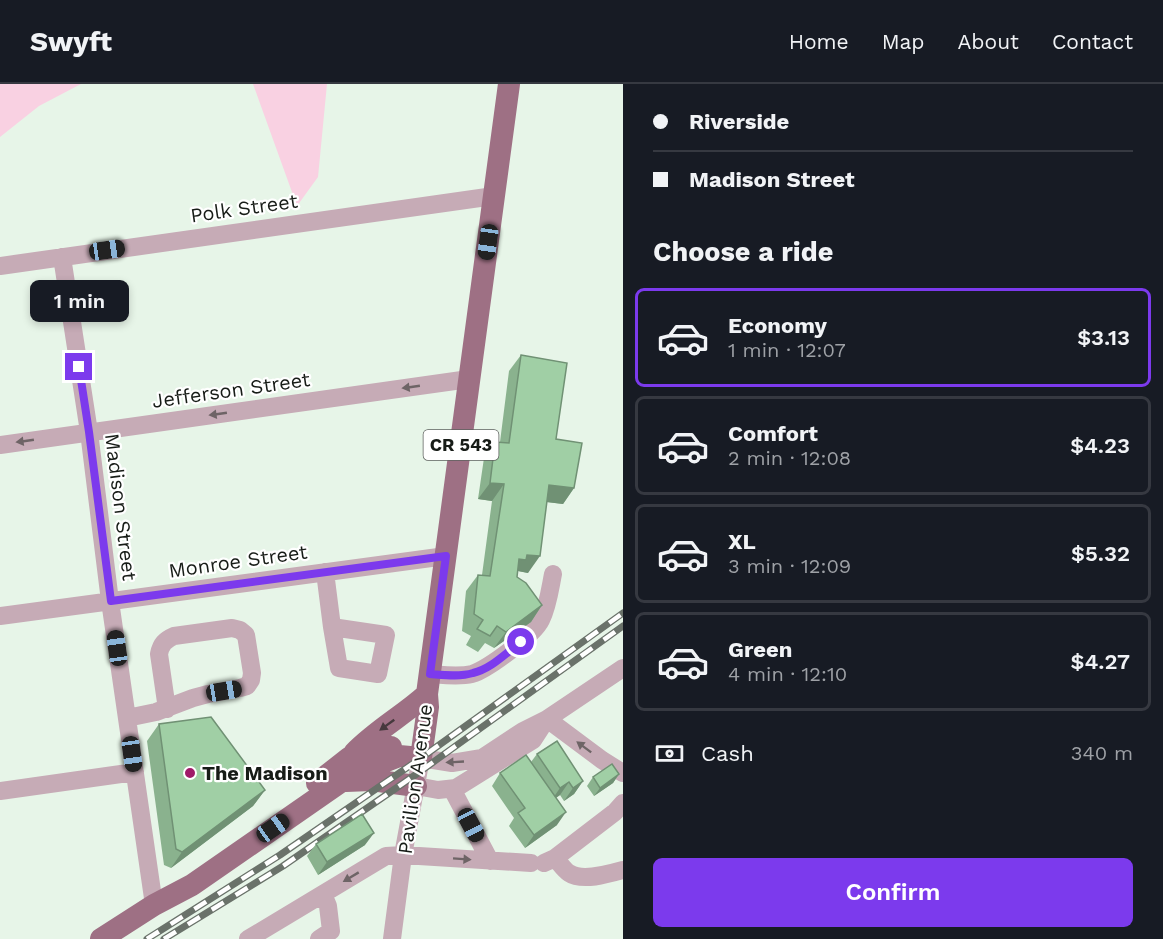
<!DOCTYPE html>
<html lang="en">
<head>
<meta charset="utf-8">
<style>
  :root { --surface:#171b24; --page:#242831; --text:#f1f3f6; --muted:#9ea1a6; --line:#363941; --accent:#7c3aed }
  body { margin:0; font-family:"Work Sans",sans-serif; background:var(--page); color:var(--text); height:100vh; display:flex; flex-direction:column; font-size:22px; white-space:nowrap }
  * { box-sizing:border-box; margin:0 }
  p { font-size:20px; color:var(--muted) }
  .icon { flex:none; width:33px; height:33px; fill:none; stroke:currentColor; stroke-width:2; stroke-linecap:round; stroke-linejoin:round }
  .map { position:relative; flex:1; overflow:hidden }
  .side { display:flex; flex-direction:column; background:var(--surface); width:540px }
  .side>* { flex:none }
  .top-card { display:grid; align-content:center; height:132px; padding:0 30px; background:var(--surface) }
  .end { position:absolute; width:27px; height:27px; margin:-14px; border:8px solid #7c3aed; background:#fff; box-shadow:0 0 0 3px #fff }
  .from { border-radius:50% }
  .bubble { position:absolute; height:42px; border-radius:9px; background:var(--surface); box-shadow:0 3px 9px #0003; font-size:20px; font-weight:600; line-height:42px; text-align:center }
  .car { position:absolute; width:18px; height:36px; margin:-18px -9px; border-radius:8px; box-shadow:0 0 4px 2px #0007; background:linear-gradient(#222 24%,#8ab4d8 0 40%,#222 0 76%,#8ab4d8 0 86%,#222 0) }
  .top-card b { display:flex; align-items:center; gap:21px; height:57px; font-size:22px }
  .top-card b+b { border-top:2px solid var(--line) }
  .top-card i { width:15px; height:15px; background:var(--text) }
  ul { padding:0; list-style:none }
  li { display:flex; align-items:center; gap:18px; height:99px; margin:0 12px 9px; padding:0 18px; border:3px solid var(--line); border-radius:9px }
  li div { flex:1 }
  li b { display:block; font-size:22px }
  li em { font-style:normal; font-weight:600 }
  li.active { border-color:var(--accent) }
  li>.icon { width:54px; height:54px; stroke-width:1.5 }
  h2 { padding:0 30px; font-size:27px; line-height:72px }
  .pay { display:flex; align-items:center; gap:15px; height:66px; padding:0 30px; font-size:22px }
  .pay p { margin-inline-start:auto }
  .button { display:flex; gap:12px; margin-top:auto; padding:12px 30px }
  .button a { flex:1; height:69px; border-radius:9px; background:var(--accent); color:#fff; font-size:24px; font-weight:600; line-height:69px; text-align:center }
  header { display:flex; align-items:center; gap:36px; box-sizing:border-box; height:84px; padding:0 30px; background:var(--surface); border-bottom:2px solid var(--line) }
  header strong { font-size:28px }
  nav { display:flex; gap:33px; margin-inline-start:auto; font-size:21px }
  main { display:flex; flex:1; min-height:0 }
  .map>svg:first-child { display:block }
</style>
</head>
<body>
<header>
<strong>Swyft</strong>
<nav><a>Home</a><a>Map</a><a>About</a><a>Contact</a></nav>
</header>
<main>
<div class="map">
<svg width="623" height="855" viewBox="0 0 623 855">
  <rect width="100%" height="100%" fill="#e7f5e8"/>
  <path fill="#f9d1e2" d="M0,0h81l-42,22 -39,31z
    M253,0h74l-9,93 -21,29z"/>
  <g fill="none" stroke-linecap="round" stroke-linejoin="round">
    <path stroke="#c6abb6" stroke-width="18" d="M62,173l27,175 21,169 44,304
      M0,182l494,-70
      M0,361l469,-66
      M325,488l7,55 54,8 -8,39 -39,-6 -7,-41
      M0,532l446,-60
      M430,590c14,1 29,3 42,0 16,-5 62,-39 69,-54 7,-14 9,-31 12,-46
      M127,634l29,-6 37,-14 15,-4 32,-6 7,-2 4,-6 1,-7 -6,-38 -6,-5 -8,-2 -58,8c-9,4 -13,8 -15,18l8,55
      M547,635l55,41 21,13
      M416,702l22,4 18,-2 77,-48 11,-17
      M452,705l38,72
      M0,707l135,-19
      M555,774c4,4 9,12 14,15 13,9 40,1 54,-3
      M544,779l11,-5 60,-46 8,-9
      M248,855l138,-83 17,-1 128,8
      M319,855l12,-8 -3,-25 -5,-12
      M392,855l11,-84 18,-97 31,5 30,-5 41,-27 24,-12 76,-51"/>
    <path stroke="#9e7084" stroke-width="22" d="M354,669c22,-23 50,-38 73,-59
      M421,674l7,-51 -1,-13 82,-610
      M346,697l25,-1 45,6
      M317,699l32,-25 20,-7 22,-4
      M101,855l53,-34 38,-20 150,-104 29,-14 28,-11 22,2"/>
    <g stroke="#6a726a" stroke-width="7">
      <path id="rail" d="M147,855l133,-84 141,-97 202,-145
        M164,855l119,-73 135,-93 205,-147"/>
    </g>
    <use href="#rail" stroke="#fff" stroke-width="4.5" stroke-dasharray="14" stroke-linecap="butt"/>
  </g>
  <path fill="#8ab28e" d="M521,271l35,84 18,49 -11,16 -16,-2 -19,71 -10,-2 -1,2v4l25,28 -11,17 -37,26 -9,-5 -7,9 -12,-7 5,-9 -9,-5 4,-40 12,-16h4l10,-74 -14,-2 6,-41 11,-16h5l9,-71z
    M159,640l106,66 -12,16 -82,62 -7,-3 -17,-124z
    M537,670l46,27 -9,13 -10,7 -4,-6 -4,3 1,27 -32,23 -16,-22 5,-8 -22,-32 8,-13 31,-11z
    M619,690l-6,9 -19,13 -7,-10 6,-9z
    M316,760l49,1 -47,30 -11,-19z"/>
  <path fill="#709174" d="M490,399l14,1 -12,17 -14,-2z
    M549,401l25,3 -11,16 -25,-3z
    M527,471l13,1 -12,17 -10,-2 -3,5 4,-17z
    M542,521l-11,17 -37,26 12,-16z
    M619,690l-6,9 -19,13 6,-8z
    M583,697l-9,13 -10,7 9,-13z
    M569,698l-9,13 -9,6 9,-13z
    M265,706l-12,16 -82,62 11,-16z
    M566,728l-9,13 -32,23 9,-13z
    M374,749l-9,12 -47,30 9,-13z"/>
  <path fill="#a0cfa5" stroke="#709174" stroke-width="1.5" d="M521,271l46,8 -11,76 26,4 -8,45 -25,-3 -9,71 -13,-1 -1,5 -7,-1 -2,18 9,6 16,22 -36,27 -9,-6 -7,10 -13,-7 6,-9 -9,-6 4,-39 12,1 14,-92 -14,-1 5,-41 14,1z
    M211,633l54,73 -83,62 -6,-3 -17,-125z
    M557,657l26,40 -10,7 -4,-6 -9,6 -23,-34z
    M526,671l40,57 -32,23 -16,-22 7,-5 -25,-35z
    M612,680l7,10 -19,14 -7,-11z
    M362,730l12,19 -47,29 -11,-18z"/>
  <defs><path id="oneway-solid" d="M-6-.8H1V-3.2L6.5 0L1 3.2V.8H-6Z" transform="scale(1.5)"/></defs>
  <g fill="#6e6466">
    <use href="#oneway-solid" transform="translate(411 303) rotate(172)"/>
    <use href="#oneway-solid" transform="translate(218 330) rotate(172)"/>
    <use href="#oneway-solid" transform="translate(25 357) rotate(172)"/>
    <use href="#oneway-solid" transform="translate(584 663) rotate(-143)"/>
    <use href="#oneway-solid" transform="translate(455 678) rotate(177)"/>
    <use href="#oneway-solid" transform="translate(462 775) rotate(4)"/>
    <use href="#oneway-solid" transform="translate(351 793) rotate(149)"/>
  </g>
  <use fill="#46393d" href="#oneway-solid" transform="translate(387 641) rotate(144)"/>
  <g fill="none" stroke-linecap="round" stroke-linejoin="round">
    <path stroke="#7c3aed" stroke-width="8" d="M79,283l10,65 22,169 335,-45 -16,118c14,1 30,3 43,-1 18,-4 33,-20 48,-31"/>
  </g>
  <circle fill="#9f1968" stroke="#fff" stroke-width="2" cx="190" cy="689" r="6"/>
  <g text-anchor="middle" stroke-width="4.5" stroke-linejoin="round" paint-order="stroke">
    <rect fill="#fff" stroke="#5d605d" stroke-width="1.5" x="423.5" y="346" width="75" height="30" rx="4.5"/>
    <g font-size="18" font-weight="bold" fill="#171c17">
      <text x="461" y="367">CR 543</text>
    </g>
    <g font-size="20" fill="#171c17" stroke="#fff">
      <text transform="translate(244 124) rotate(-8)" y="7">Polk Street</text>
      <text transform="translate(231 306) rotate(-8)" y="7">Jefferson Street</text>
      <text transform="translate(121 423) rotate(83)" y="7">Madison Street</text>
      <text transform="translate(238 477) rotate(-8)" y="7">Monroe Street</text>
      <text transform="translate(415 695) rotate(-82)" y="7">Pavilion Avenue</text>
    </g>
    <g font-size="20" font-weight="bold" fill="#171c17" stroke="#fff" text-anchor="start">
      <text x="202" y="696">The Madison</text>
    </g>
  </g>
</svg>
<i class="end from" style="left:521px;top:558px"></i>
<i class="end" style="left:79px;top:283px"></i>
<div class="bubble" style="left:30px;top:196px;width:99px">1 min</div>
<i class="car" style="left:488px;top:158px;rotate:188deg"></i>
<i class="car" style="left:107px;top:166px;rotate:82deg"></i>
<i class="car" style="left:117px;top:564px;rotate:352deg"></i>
<i class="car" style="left:224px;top:607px;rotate:81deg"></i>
<i class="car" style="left:132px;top:670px;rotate:172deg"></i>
<i class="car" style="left:471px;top:741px;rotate:152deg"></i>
<i class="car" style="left:273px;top:744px;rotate:55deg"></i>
</div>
<section class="side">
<div class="top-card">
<b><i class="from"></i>Riverside</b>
<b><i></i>Madison Street</b>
</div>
<h2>Choose a ride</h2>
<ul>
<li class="active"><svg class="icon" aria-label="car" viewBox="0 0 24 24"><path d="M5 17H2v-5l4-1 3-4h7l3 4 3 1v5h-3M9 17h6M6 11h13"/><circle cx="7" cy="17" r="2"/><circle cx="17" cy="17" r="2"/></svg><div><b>Economy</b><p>1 min · 12:07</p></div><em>$3.13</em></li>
<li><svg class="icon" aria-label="car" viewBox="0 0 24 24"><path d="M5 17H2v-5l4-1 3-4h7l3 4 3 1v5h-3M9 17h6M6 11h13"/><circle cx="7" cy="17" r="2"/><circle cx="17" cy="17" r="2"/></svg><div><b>Comfort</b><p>2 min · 12:08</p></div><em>$4.23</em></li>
<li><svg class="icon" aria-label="car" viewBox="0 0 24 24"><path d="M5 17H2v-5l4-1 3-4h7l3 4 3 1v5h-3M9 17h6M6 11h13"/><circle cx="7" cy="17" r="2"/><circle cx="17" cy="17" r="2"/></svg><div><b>XL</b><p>3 min · 12:09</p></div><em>$5.32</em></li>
<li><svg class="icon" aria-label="car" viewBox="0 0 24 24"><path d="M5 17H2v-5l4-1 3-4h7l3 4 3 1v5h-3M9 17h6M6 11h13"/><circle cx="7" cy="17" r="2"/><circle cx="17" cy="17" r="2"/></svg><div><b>Green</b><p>4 min · 12:10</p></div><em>$4.27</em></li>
</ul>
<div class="pay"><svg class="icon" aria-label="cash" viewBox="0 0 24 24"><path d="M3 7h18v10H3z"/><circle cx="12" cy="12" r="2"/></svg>Cash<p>340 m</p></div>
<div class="button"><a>Confirm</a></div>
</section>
</main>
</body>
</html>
